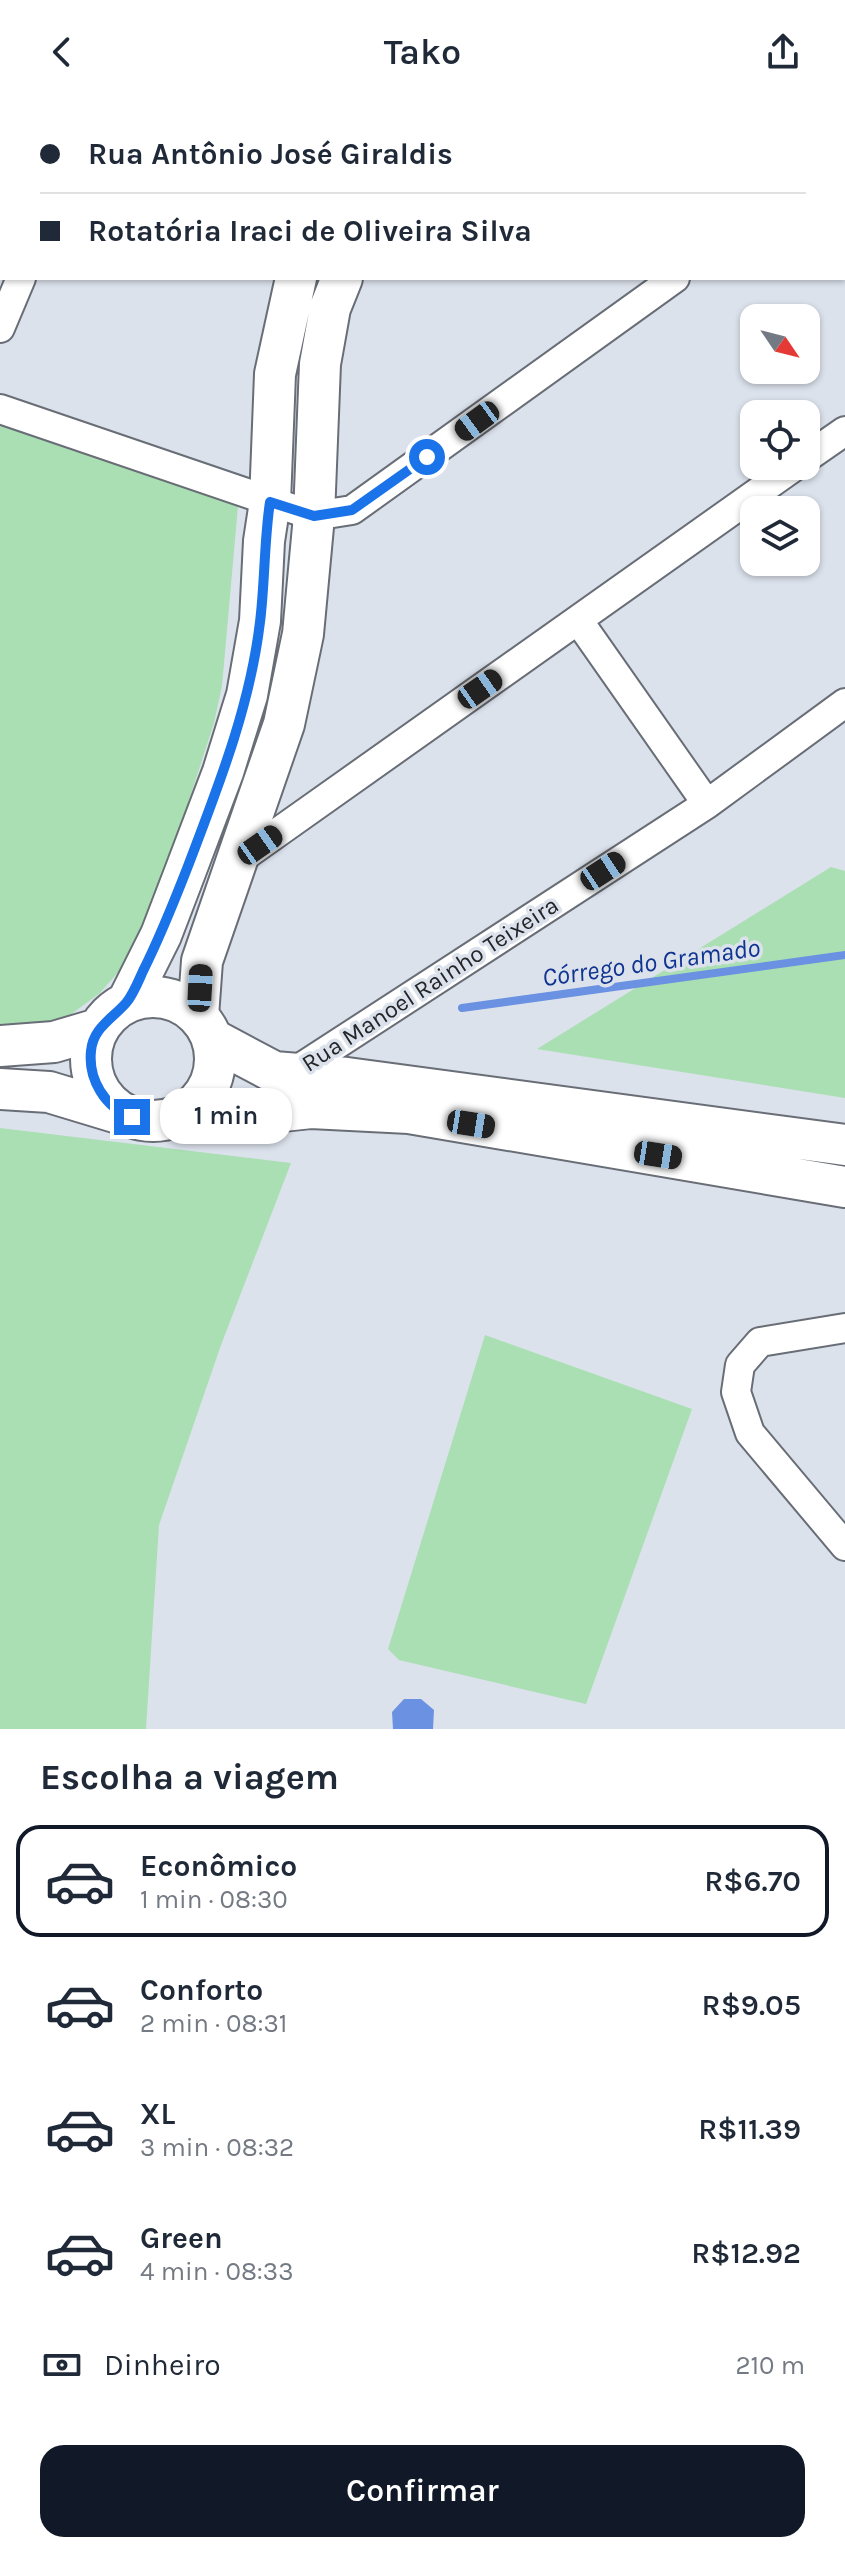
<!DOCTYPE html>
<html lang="pt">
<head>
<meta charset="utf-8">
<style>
  :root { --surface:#fff; --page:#f2f2f3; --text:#1f2937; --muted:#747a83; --line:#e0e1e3; --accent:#111827 }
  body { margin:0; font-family:Karla,sans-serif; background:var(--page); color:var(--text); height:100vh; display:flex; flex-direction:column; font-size:30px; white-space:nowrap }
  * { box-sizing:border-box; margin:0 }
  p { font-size:26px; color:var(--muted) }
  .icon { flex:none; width:44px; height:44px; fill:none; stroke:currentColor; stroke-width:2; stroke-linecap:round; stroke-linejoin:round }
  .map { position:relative; height:1625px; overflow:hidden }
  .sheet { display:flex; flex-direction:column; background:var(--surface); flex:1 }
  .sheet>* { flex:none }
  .hud { position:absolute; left:0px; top:0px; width:846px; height:176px; box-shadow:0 2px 6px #0004; display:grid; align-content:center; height:176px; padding:0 40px; background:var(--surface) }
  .needle { width:52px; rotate:125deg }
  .controls { position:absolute; left:740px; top:200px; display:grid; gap:16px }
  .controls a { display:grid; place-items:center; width:80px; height:80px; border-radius:16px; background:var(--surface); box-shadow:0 2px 6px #0004; font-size:40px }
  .end { position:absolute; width:36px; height:36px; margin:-18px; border:10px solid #1a73e8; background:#fff; box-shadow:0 0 0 4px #fff }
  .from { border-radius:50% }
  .bubble { position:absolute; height:56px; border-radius:24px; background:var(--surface); box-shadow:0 2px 6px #0004; font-size:26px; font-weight:600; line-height:56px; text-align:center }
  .car { position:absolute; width:24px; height:48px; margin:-24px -12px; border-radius:10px; box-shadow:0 0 6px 2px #0007; background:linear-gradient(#222 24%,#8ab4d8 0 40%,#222 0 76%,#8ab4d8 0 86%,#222 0) }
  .hud b { display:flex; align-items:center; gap:28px; height:76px; font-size:30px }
  .hud b+b { border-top:2px solid var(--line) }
  .hud i { width:20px; height:20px; background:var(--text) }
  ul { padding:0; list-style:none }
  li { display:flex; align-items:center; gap:24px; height:112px; margin:0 16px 12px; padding:0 24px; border:4px solid transparent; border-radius:24px }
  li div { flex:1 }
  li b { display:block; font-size:30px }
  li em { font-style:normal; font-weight:600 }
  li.current { border-color:var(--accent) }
  li>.icon { width:72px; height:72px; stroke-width:1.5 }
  h2 { padding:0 40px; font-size:36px; line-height:96px }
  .pay { display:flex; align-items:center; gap:20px; height:88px; padding:0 40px; font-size:30px }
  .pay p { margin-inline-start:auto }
  .cta { display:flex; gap:16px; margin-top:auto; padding:16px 40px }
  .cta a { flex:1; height:92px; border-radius:24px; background:var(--accent); color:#fff; font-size:32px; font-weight:600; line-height:92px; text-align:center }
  header { display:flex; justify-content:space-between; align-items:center; height:104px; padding:0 40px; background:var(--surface); font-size:36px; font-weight:600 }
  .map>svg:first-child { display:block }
</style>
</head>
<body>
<header><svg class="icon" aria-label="back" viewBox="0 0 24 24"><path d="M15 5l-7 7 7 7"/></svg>Tako<svg class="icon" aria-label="share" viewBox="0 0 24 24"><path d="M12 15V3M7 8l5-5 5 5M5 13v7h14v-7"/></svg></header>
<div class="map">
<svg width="845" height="1625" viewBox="0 0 845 1625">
  <rect width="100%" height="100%" fill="#dce2ec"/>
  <path fill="#aadfb3" d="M0,319l236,74 2,9 -16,180 -8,37 -67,207 -21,33 -26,30 -30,22 -30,13 -40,-2z
    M831,763l14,4v227l-308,-49z
    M0,1024l291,35 -70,182 -62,180 -13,204h-146z
    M485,1231l207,74 -106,295 -187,-44 -11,-11z"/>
  <path fill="#6a91e2" d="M404,1595h17l13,11 -1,19h-40l-1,-17z"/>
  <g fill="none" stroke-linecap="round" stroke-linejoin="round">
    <path stroke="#6a91e2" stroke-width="8" d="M462,904l383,-53"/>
    <g stroke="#686d76" stroke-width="32">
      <path id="street" d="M95,2l1,-2
        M0,14l2,1
        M844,52h1
        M0,224l21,-50
        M0,305l314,107 38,-6 323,-232
        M806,354l39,-27
        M578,516l129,184
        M236,758l559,-396
        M291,970l416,-270 138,-101
        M845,1224l-85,14 -20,23 -4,27 14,41 95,113"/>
    </g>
    <g stroke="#686d76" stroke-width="44">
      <path id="secondary" d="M392,2l2,-2
        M441,2l1,-2
        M91 955a62 62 0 1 1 124 0a62 62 0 1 1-124 0Z
        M128,897l33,-66 26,-68 36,-95 24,-77 13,-74 4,-80 6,-39 5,-128 21,-96
        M198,912l4,-55 82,-237 19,-90 11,-118 6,-152 10,-56 12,-30
        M212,935l62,33 73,6 498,67
        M0,942l54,-4 44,-13
        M0,985l49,3 76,23
        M175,1013l80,-3 56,-6 98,5 436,74"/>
    </g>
    <use href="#street" stroke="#fff" stroke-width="28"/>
    <use href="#secondary" stroke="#fff" stroke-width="40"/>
  </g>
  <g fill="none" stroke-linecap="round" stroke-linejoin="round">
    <path stroke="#1a73e8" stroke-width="10" d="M132,1013c-27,-9 -44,-38 -41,-66 2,-23 21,-32 35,-48 7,-8 12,-21 17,-32 17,-34 31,-69 45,-105 30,-79 62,-159 72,-244 5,-40 4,-80 10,-120l44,14 38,-6 75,-53"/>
  </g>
  <g text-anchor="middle" stroke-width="7" stroke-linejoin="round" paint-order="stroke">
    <g font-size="24" fill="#232528" stroke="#dce2ec">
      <text transform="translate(430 880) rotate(-33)" y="8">Rua Manoel Rainho Teixeira</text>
    </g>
    <g font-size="26" font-style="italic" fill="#0f3390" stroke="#dce2ec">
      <text transform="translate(651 858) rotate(-8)" y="9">Córrego do Gramado</text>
    </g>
  </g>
</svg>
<div class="controls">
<a><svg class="needle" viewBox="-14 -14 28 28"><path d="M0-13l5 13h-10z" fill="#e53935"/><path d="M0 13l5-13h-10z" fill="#747a83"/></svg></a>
<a><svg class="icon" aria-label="locate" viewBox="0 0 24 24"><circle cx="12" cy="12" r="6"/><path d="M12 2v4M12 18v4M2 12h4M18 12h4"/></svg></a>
<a><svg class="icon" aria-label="layers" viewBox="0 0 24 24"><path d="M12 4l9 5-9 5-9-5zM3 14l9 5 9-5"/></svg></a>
</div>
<i class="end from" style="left:427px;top:353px"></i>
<i class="end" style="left:132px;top:1013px"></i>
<div class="bubble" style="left:160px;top:984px;width:132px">1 min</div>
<i class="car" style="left:477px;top:317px;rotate:234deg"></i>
<i class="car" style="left:480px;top:585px;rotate:55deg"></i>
<i class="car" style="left:260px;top:741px;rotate:55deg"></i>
<i class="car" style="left:603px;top:767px;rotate:57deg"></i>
<i class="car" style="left:200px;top:884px;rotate:3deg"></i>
<i class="car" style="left:471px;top:1020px;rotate:99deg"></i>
<i class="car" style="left:658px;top:1051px;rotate:99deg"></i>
<div class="hud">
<b><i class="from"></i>Rua Antônio José Giraldis</b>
<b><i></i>Rotatória Iraci de Oliveira Silva</b>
</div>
</div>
<section class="sheet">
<h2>Escolha a viagem</h2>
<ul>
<li class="current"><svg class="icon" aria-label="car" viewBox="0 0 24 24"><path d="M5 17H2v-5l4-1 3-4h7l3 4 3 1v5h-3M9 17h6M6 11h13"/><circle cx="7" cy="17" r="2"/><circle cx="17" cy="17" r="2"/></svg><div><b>Econômico</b><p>1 min · 08:30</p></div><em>R$6.70</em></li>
<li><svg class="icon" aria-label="car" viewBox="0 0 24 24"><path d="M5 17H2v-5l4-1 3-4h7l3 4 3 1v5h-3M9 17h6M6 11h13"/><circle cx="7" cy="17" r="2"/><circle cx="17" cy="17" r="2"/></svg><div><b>Conforto</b><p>2 min · 08:31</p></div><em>R$9.05</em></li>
<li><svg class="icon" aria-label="car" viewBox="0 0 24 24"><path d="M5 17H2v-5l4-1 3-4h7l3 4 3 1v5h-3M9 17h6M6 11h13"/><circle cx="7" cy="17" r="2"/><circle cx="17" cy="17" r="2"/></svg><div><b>XL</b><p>3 min · 08:32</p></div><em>R$11.39</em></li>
<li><svg class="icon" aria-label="car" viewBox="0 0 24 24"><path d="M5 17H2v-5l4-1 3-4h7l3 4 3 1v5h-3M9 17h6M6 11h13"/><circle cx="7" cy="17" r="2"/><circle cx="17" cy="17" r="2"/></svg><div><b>Green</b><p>4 min · 08:33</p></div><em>R$12.92</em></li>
</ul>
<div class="pay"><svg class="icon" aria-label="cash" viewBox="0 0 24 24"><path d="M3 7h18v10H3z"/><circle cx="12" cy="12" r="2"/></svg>Dinheiro<p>210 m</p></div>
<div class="cta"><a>Confirmar</a></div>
</section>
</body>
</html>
